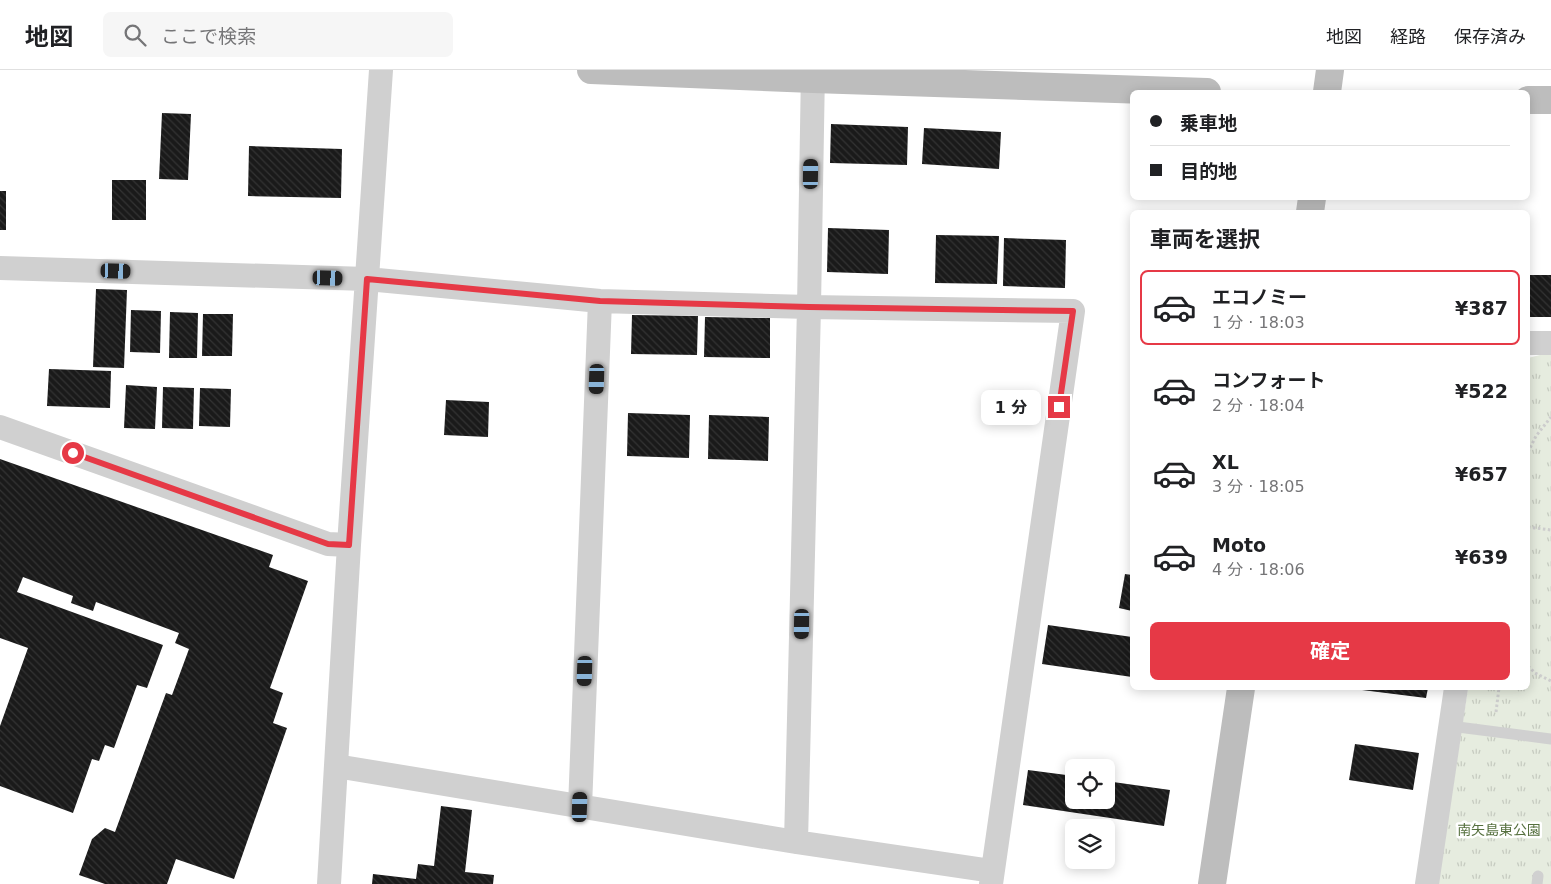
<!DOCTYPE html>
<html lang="ja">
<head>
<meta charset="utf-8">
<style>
  :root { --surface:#fff; --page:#f6f6f6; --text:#202124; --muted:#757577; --line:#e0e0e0; --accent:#e63946 }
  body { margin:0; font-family:"DejaVu Sans","Noto Sans JP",sans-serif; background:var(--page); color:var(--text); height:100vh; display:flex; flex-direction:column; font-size:19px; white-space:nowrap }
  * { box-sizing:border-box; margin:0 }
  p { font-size:16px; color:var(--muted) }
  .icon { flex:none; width:28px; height:28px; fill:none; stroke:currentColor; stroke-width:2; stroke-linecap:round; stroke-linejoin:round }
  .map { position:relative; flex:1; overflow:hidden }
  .drawer { position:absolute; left:1130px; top:140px; width:400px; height:480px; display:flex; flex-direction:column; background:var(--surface); border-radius:8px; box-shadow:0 2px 12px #0003 }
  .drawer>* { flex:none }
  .guide { position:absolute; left:1130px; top:20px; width:400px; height:110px; border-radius:8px; box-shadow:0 2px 12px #0003; display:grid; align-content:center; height:110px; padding:0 20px; background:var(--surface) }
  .tools { position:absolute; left:1065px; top:689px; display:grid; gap:10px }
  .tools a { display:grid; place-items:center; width:50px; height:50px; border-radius:8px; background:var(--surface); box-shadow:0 2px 12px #0003; font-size:25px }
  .end { position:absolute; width:22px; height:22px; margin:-11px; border:6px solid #e63946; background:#fff; box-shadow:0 0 0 2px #fff }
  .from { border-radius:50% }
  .bubble { position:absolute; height:35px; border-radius:8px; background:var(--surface); box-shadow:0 2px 12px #0003; font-size:16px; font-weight:700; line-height:35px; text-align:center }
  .car { position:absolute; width:15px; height:30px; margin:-15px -8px; border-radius:6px; box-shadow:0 0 4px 1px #0007; background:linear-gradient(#222 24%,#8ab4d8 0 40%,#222 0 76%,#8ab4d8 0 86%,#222 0) }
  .guide b { display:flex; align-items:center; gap:18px; height:48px; font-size:19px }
  .guide b+b { border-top:1px solid var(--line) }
  .guide i { width:12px; height:12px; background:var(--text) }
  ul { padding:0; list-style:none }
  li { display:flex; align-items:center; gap:15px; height:75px; margin:0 10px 8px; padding:0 10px; border:2px solid transparent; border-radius:8px }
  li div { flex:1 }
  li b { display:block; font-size:19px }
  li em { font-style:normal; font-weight:700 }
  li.active { border-color:var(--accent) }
  li>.icon { width:45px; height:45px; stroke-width:1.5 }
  h2 { padding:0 20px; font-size:22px; line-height:60px }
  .action { display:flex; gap:10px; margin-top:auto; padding:10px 20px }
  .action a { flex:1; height:58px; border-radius:8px; background:var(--accent); color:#fff; font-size:20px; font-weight:700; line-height:58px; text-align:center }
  header { display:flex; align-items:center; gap:30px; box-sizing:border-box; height:70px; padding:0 25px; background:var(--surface); border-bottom:1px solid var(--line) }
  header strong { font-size:24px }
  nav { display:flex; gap:28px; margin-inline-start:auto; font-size:18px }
  .search { width:350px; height:45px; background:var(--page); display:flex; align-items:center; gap:12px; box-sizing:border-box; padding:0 18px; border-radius:8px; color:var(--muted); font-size:19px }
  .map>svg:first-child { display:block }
</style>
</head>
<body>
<header>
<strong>地図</strong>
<div class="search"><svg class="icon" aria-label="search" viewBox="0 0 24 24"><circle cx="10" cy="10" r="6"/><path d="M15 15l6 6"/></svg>ここで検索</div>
<nav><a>地図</a><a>経路</a><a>保存済み</a></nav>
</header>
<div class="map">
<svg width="1551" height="814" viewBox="0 0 1551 814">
  <defs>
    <pattern id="grass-tufts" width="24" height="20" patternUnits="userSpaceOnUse" patternTransform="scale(1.25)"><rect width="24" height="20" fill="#e6ecdf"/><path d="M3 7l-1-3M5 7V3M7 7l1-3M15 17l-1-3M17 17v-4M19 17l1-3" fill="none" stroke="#c6cbc0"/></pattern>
    <pattern id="building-back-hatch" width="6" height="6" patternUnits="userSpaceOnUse" patternTransform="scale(1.25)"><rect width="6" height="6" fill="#1a1a1a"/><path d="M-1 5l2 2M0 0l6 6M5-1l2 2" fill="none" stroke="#333"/></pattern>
  </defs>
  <rect width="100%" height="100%" fill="#fff"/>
  <path fill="url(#grass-tufts)" d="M1540,285h11v529h-113l30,-196h60v-330z"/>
  <path fill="url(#building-back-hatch)" d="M162,43l29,1 -3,66 -29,-1z
    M831,54l77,3 -1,38 -77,-2z
    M924,58l77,4 -2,37 -77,-5z
    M249,76l93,3 -1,49 -93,-2z
    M112,110h34v40h-34z
    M0,121h6v39h-6z
    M828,158l61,2 -1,44 -61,-2z
    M936,165l63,1 -2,48 -62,-1z
    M1004,168l62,2 -1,48 -62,-2z
    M1528,205h23v42h-23z
    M96,219l31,1 -3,78 -31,-1z
    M131,240l30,1 -1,42 -30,-1z
    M170,242l28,1 -1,45h-28z
    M203,244h30l-1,42h-30z
    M632,245l66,1 -1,39 -66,-1z
    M705,247l65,1v40l-66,-1z
    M49,299l62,2 -1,37 -63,-2z
    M126,315l31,2 -2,42 -31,-1z
    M163,317l31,1 -1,41 -31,-1z
    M200,318l31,1 -1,38 -31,-1z
    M446,330l43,2 -1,35 -44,-2z
    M628,343l62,2 -1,43 -62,-2z
    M709,345l60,2 -1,44 -60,-2z
    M0,389l273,96 -4,12 39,14 -38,107 13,5 -10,30 14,5 -53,151 -58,-20 -9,25h-62l-26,-9 13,-36 13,-11 10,4 51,-139 6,2 17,-46 -14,-6 4,-10 -83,-31 -3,9 -22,-8 2,-7 -50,-19 -6,15 146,53 -16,43 -10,-3 -23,63 -9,-3 -6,16 -7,-2 -19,54 -73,-27v-60l28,-78 -28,-10z
    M1125,504l7,1v36l-13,-3z
    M1048,555l84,12v40l-90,-13z
    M1363,618h65l-2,10 -64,-8z
    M1355,674l64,9 -6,37 -64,-10z
    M1028,700l46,6v24h32v-19l64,9 -6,36 -141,-21z
    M441,736l31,4 -7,62 29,3 -1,9h-121l1,-10 43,5 2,-15 16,2z"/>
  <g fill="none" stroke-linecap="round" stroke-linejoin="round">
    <path stroke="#cdcdcd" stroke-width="3" stroke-dasharray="2.5 2.5" stroke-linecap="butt" d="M1528,382l8,-16 15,-19
      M1528,457l23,3
      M1528,596l7,7 16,8
      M1496,642l3,-24"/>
    <path stroke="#d0d0d0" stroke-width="11" d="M1450,656l101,13
      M1537,814l1,-8"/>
    <path stroke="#d0d0d0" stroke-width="24" d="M0,198l367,11 233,22 209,6 264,4 -82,573
      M1528,273h23
      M0,357l328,117 21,1
      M336,696l460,76 196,29
      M580,737l20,-506
      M796,772l13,-535 4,-237
      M329,814l20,-339 32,-475
      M1427,814l29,-196"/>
    <path stroke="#bdbdbd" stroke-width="28" d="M591,0l222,9 394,13
      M1327,22l3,-22
      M1528,30h23
      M1310,142l2,-14
      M1212,814l29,-196"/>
  </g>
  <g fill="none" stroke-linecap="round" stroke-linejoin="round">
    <path stroke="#e63946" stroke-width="6" d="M73,383l255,91 21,1 18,-266 233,22 209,6 264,4 -14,96"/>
  </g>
  <g text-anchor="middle" stroke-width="5" stroke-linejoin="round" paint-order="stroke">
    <g font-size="14" fill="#56703f" stroke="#fff">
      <text x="1499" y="765">南矢島東公園</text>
    </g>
  </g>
</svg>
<div class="tools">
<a><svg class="icon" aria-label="locate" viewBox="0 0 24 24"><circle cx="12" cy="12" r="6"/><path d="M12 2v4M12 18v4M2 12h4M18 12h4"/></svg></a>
<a><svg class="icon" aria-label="layers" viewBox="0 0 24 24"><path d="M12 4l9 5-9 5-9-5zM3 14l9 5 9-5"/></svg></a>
</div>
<i class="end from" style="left:73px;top:383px"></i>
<i class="end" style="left:1059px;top:337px"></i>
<div class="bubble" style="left:981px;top:320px;width:60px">1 分</div>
<i class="car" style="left:811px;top:104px;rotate:1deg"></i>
<i class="car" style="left:116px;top:201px;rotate:92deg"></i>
<i class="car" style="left:328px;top:208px;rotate:92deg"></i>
<i class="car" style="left:597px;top:309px;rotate:182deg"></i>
<i class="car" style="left:802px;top:554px;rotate:181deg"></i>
<i class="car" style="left:585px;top:601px;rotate:182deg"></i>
<i class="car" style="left:580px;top:737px;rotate:2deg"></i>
<div class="guide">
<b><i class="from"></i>乗車地</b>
<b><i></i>目的地</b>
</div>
<section class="drawer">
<h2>車両を選択</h2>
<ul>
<li class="active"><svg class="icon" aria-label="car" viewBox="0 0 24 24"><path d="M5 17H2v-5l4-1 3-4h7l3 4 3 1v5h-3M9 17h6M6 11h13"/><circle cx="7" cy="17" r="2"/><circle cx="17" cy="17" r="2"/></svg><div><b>エコノミー</b><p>1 分 · 18:03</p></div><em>¥387</em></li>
<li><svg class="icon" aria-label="car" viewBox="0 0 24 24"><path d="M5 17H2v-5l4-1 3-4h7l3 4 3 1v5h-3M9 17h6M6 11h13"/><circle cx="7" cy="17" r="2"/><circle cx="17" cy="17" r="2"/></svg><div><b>コンフォート</b><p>2 分 · 18:04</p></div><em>¥522</em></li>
<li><svg class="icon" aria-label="car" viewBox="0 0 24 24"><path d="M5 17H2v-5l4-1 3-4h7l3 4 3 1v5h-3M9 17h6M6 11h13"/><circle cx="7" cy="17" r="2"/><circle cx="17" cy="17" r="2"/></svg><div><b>XL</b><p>3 分 · 18:05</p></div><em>¥657</em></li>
<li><svg class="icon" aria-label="car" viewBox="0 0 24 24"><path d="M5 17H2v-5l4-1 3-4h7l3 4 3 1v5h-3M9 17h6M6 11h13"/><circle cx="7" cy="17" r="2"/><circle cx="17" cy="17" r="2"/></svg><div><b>Moto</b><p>4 分 · 18:06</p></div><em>¥639</em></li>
</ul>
<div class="action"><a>確定</a></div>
</section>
</div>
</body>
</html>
